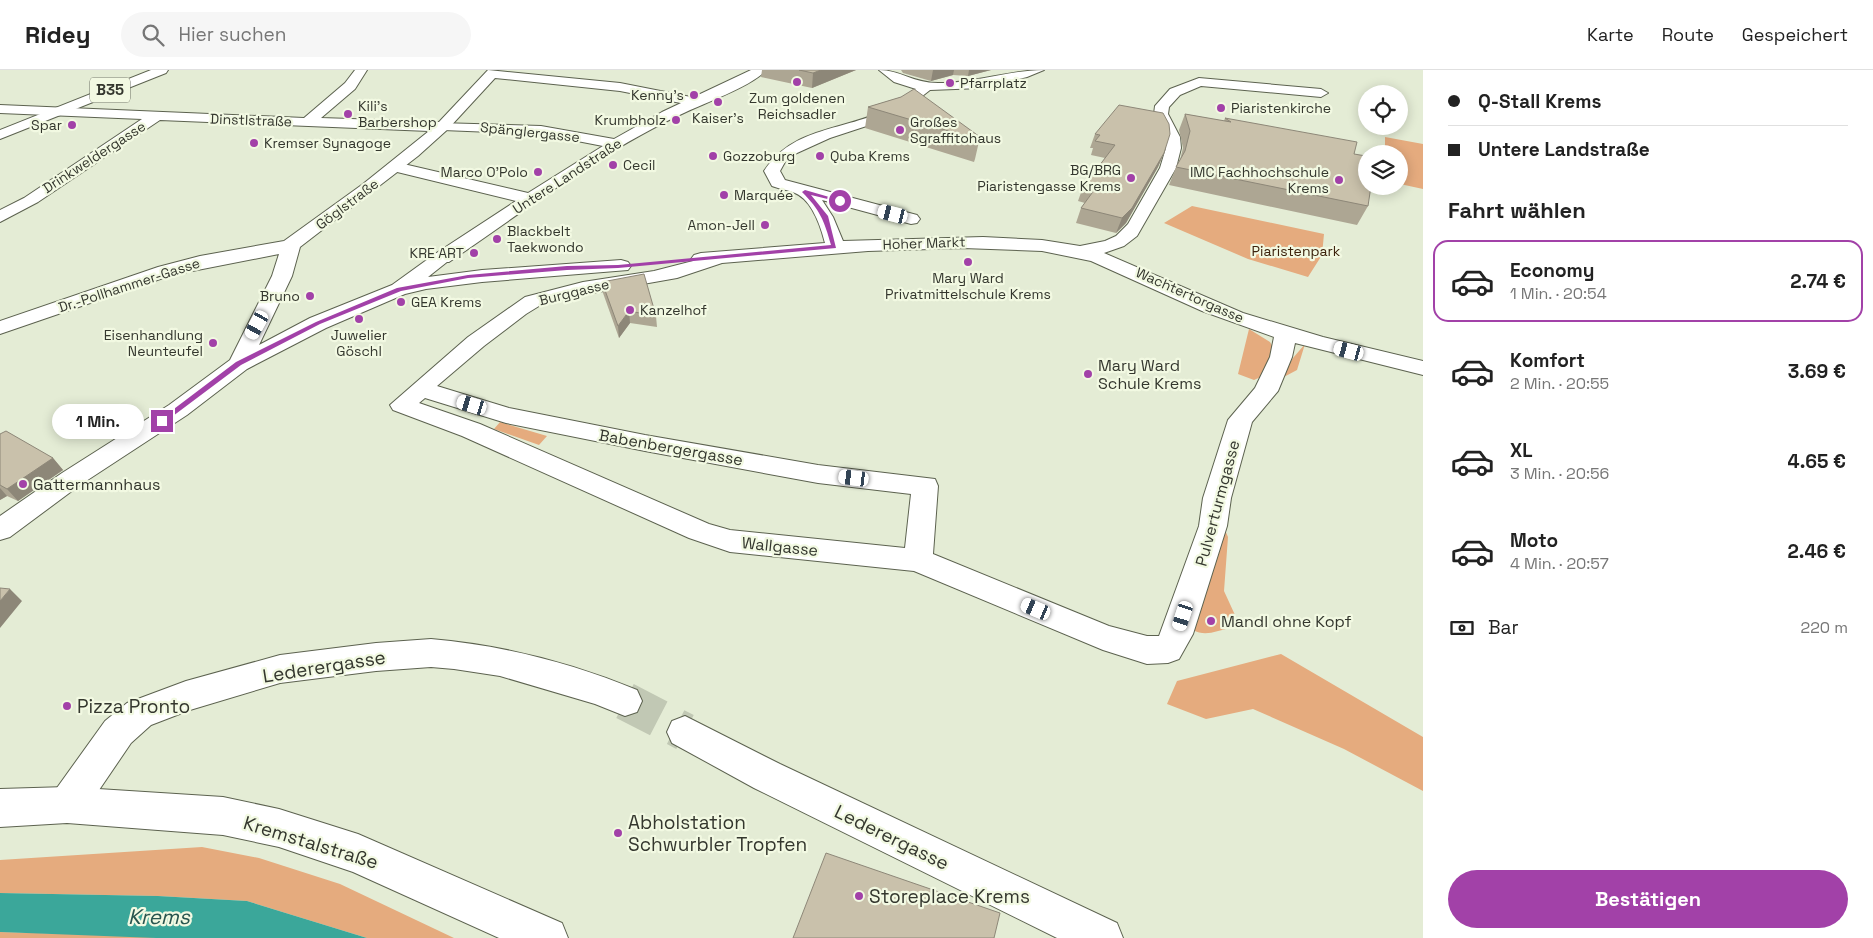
<!DOCTYPE html>
<html lang="de">
<head>
<meta charset="utf-8">
<style>
  :root { --surface:#fff; --page:#f6f6f6; --text:#222; --muted:#767676; --line:#e0e0e0; --accent:#a241a8 }
  body { margin:0; font-family:"Space Grotesk",sans-serif; background:var(--page); color:var(--text); height:100vh; display:flex; flex-direction:column; font-size:19px; white-space:nowrap }
  * { box-sizing:border-box; margin:0 }
  p { font-size:16px; color:var(--muted) }
  .icon { flex:none; width:28px; height:28px; fill:none; stroke:currentColor; stroke-width:2; stroke-linecap:round; stroke-linejoin:round }
  .map { position:relative; flex:1; overflow:hidden }
  .details { display:flex; flex-direction:column; background:var(--surface); width:450px }
  .details>* { flex:none }
  .hud { display:grid; align-content:center; height:110px; padding:0 25px; background:var(--surface) }
  .buttons { position:absolute; left:1358px; top:15px; display:grid; gap:10px }
  .buttons a { display:grid; place-items:center; width:50px; height:50px; border-radius:50%; background:var(--surface); box-shadow:0 2px 12px #0003; font-size:25px }
  .end { position:absolute; width:22px; height:22px; margin:-11px; border:6px solid #a241a8; background:#fff; box-shadow:0 0 0 2px #fff }
  .from { border-radius:50% }
  .bubble { position:absolute; height:35px; border-radius:18px; background:var(--surface); box-shadow:0 2px 12px #0003; font-size:16px; font-weight:600; line-height:35px; text-align:center }
  .car { position:absolute; width:15px; height:30px; margin:-15px -8px; border-radius:6px; box-shadow:0 0 4px 1px #0007; background:linear-gradient(#fff 24%,#345 0 40%,#fff 0 76%,#345 0 86%,#fff 0) }
  .hud b { display:flex; align-items:center; gap:18px; height:48px; font-size:19px }
  .hud b+b { border-top:1px solid var(--line) }
  .hud i { width:12px; height:12px; background:var(--text) }
  ul { padding:0; list-style:none }
  li { display:flex; align-items:center; gap:15px; height:82px; margin:0 10px 8px; padding:0 15px; border:2px solid transparent; border-radius:15px }
  li div { flex:1 }
  li b { display:block; font-size:19px }
  li em { font-style:normal; font-weight:600 }
  li.on { border-color:var(--accent) }
  li>.icon { width:45px; height:45px; stroke-width:1.5 }
  h2 { padding:0 25px; font-size:22px; line-height:60px }
  .pay { display:flex; align-items:center; gap:12px; height:55px; padding:0 25px; font-size:19px }
  .pay p { margin-inline-start:auto }
  .primary-button { display:flex; gap:10px; margin-top:auto; padding:10px 25px }
  .primary-button a { flex:1; height:58px; border-radius:30px; background:var(--accent); color:#fff; font-size:20px; font-weight:600; line-height:58px; text-align:center }
  header { display:flex; align-items:center; gap:30px; box-sizing:border-box; height:70px; padding:0 25px; background:var(--surface); border-bottom:1px solid var(--line) }
  header strong { font-size:24px }
  nav { display:flex; gap:28px; margin-inline-start:auto; font-size:18px }
  .search { width:350px; height:45px; background:var(--page); display:flex; align-items:center; gap:12px; box-sizing:border-box; padding:0 18px; border-radius:28px; color:var(--muted); font-size:19px }
  main { display:flex; flex:1; min-height:0 }
  .map>svg:first-child { display:block }
</style>
</head>
<body>
<header>
<strong>Ridey</strong>
<div class="search"><svg class="icon" aria-label="search" viewBox="0 0 24 24"><circle cx="10" cy="10" r="6"/><path d="M15 15l6 6"/></svg>Hier suchen</div>
<nav><a>Karte</a><a>Route</a><a>Gespeichert</a></nav>
</header>
<main>
<div class="map">
<svg width="1423" height="868" viewBox="0 0 1423 868">
  <rect width="100%" height="100%" fill="#e4ecd5"/>
  <path fill="#e5ab7e" d="M1385,67l38,7v45l-23,-5 -1,-30 -21,-1v-5l7,1z
    M1192,136l132,28 -2,21 -14,22 -60,-18 -84,-36z
    M1249,259l21,13 4,7 -11,27 -9,4 -16,-6z
    M1305,274l-8,26 -17,9 13,-21z
    M500,352l47,14 -8,9 -45,-16z
    M1225,460l3,7 -4,54 11,24 -6,13c-12,3 -24,9 -36,2z
    M1281,584l142,83v54l-79,-42 -91,-40 -47,10 -39,-15 10,-23z
    M202,777l57,11 81,26 114,54h-87l-120,-37 -89,-5 -158,-3v-33z
    M0,862l148,4 8,2h-156z"/>
  <path fill="#3ba79a" d="M0,823l158,3 89,5 120,37h-211l-156,-6z"/>
  <g fill="none" stroke-linecap="round" stroke-linejoin="round">
    <path stroke="#c1c8b4" stroke-width="38" stroke-dasharray="38 19" stroke-linecap="butt" d="M625,631l60,31"/>
    <g stroke="#5c624f" stroke-width="2">
      <path id="pedestrian" d="M751,0h15c-12,15 -61,33 -80,42 -85,39 -160,98 -237,150h-14l-3,-4 3,-4 81,-53 -127,-31 -2,-3 8,-5 133,31 75,-47 -62,-12 -98,-4 -5,-1 -2,-3 2,-3 103,3 73,13 48,-27z"/>
    </g>
    <g stroke="#5c624f" stroke-width="2">
      <path id="minor" d="M355,0h12l-12,19 -34,29 118,4 49,-52 132,13 81,16 2,3 -7,4 -76,-15 -125,-13 -47,51 -30,27 -118,91 -8,29 -33,69 51,-27 82,-33 43,-31h14l3,4 -24,19 54,-7 139,-10 7,2 3,4 -3,4 -146,12 -56,7 -21,5 -79,34 -79,41 -60,46 -107,70 -70,52 -10,3v-24l62,-43 107,-68 61,-45 42,-84 7,-22 -107,21 -172,59v-13l158,-54 42,-11 84,-15 79,-57 66,-53 -269,-11 -122,82 -38,20v-12l24,-12 118,-79 -142,-6v-8l304,13 41,-35z
        M879,0c21,0 34,13 59,13 36,1 70,-13 106,-13l-17,7 -46,11 -51,2 -33,26 -67,22 -33,15 -12,9 -5,9 5,9 132,35 3,4 -3,4 -6,1 -89,-24 11,17 10,24 140,-4 59,3 38,6 25,-5 11,-5 12,-12 32,-56 6,-20v-11l-12,-23 1,-8 15,-17 29,-11 122,11 7,4 -7,4 -120,-11 -21,9 -11,12 -1,7 12,23 1,11 -5,20 -39,68 -13,10 -20,7 139,60 80,24 100,24v14l-128,-32 -3,14 -14,34 -26,31 -21,76 -4,28 -34,108 -14,25 -11,4 -21,1 -44,-14 -189,-79 -184,-19 -41,-14 -227,-102 -69,-26 -3,-5 78,-68 57,-40 58,-15 71,-11 39,-10 -2,-2 3,-4 7,-2 124,-10c-4,-16 -13,-43 -30,-50 -7,-3 -15,-4 -23,-7l-8,-15c29,-45 81,-40 124,-62 10,-5 19,-12 28,-20l-22,-7zM963,178l79,3 49,10 111,50 72,26 -4,20 -15,31 -27,32 -25,78 -4,28 -40,110h-12l-38,-10 -176,-72 5,-68 -3,-7 -117,-14 -173,-30 -136,-27 -72,-22 47,-40 42,-32 13,-8 25,-8 113,-20 45,-15 146,-12zM425,328l81,25 139,28 173,32 93,11 -6,54 -175,-18 -21,-6 -229,-100 -61,-21z
        M431,569c70,6 141,24 206,51l5,11 -5,11 -12,4 -30,-12 -95,-28 -46,-7 -23,-2 -55,4 -96,12 -90,27 -39,15 -20,18 -51,75 -13,5 -13,-5 -6,-13 6,-13 51,-71 22,-18 59,-22 94,-26 96,-12z
        M685,646l95,48 337,159 6,15h-66l-303,-150 -82,-45 -5,-11 5,-11z"/>
    </g>
    <g stroke="#5c624f" stroke-width="2">
      <path id="secondary" d="M67,717l156,10 56,12 79,25 204,89 6,15h-69l-146,-66 -74,-25 -56,-12 -156,-12 -67,4v-38z"/>
    </g>
    <g stroke="#5c624f" stroke-width="2">
      <path id="primary" d="M151,0h17l-2,3 -166,66v-9z"/>
    </g>
    <use href="#pedestrian" fill="#fff" fill-rule="evenodd"/>
    <use href="#minor" fill="#fff" fill-rule="evenodd"/>
    <use href="#secondary" fill="#fff" fill-rule="evenodd"/>
    <use href="#primary" fill="#fff" fill-rule="evenodd"/>
  </g>
  <path fill="#ada693" d="M762,0h94l-44,18 -51,-11z
    M901,0h90l-23,6 -15,-1 -22,6 -28,-8z
    M901,27l79,40 -5,22 -1,3 -109,-34 3,-21z
    M1185,44l39,7 1,-3 129,36 14,52 -11,19 -188,-40 7,-18 4,-7 3,-12 -4,-18z
    M1095,64l69,19 -6,14 -32,56 -10,10 -40,-10 5,-15 4,-5 -7,-2 5,-14 22,-29 -14,-3 2,-7h-3z
    M602,212l54,34 1,11 -27,-4 -11,15 -16,-45z
    M0,364l53,24 10,12 -45,31 -11,-5 -7,4z"/>
  <path fill="#8d8778" d="M821,0h35l-44,18 1,-15z
    M933,0h21l-1,5 -22,6z
    M969,0h22l-23,6z
    M1164,83l-6,14 -32,56 -10,10 6,-15z
    M629,241l1,12 -11,15 -1,-12z
    M53,388l10,12 -45,31 -11,-12z
    M0,418l7,8 -7,4z
    M10,519l12,12 -22,27v-27z"/>
  <path fill="#c9c1ab" stroke="#8d8778" d="M799,0h22l-8,3z
    M914,19l66,48 -1,3 -111,-33 33,-10z
    M1119,35l44,8 6,11 1,10 -6,19 -32,55 -10,10 -41,-10 14,-19 -12,-2 32,-42 -20,-4 5,-6 -5,-1z
    M1185,44l46,8 -6,-4 132,24 -3,12 12,2v30h5l-3,20 -192,-39 9,-16 5,-20z
    M644,204l12,42 -27,-5 -11,15 -16,-44z
    M6,361l47,27 -46,31 -7,-4v-51z
    M0,518l10,1 -10,12z
    M826,783l174,60 -6,25h-201z"/>
  <path fill="#a241a8" d="M805,120l38,11 -3,1 -29,-7 17,21 8,32 -218,20 -51,2 -99,8 -67,13 -81,33 -79,41 -76,57 -7,-1 78,-59 80,-40 81,-34 71,-13 99,-9 51,-1 213,-20c-7,-25 -11,-35 -29,-53z"/>
  <g fill="#a241a8" stroke="#f2f9e2" stroke-width="2">
    <circle cx="797" cy="12" r="5"/>
    <circle cx="950" cy="13" r="5"/>
    <circle cx="694" cy="25" r="5"/>
    <circle cx="718" cy="32" r="5"/>
    <circle cx="1221" cy="38" r="5"/>
    <circle cx="348" cy="44" r="5"/>
    <circle cx="676" cy="50" r="5"/>
    <circle cx="72" cy="55" r="5"/>
    <circle cx="900" cy="60" r="5"/>
    <circle cx="254" cy="73" r="5"/>
    <circle cx="713" cy="86" r="5"/>
    <circle cx="820" cy="86" r="5"/>
    <circle cx="613" cy="95" r="5"/>
    <circle cx="538" cy="102" r="5"/>
    <circle cx="1131" cy="108" r="5"/>
    <circle cx="1339" cy="110" r="5"/>
    <circle cx="724" cy="125" r="5"/>
    <circle cx="765" cy="155" r="5"/>
    <circle cx="497" cy="169" r="5"/>
    <circle cx="474" cy="183" r="5"/>
    <circle cx="968" cy="192" r="5"/>
    <circle cx="310" cy="226" r="5"/>
    <circle cx="401" cy="232" r="5"/>
    <circle cx="630" cy="240" r="5"/>
    <circle cx="359" cy="249" r="5"/>
    <circle cx="213" cy="273" r="5"/>
    <circle cx="1088" cy="304" r="5"/>
    <circle cx="23" cy="414" r="5"/>
    <circle cx="1211" cy="551" r="5"/>
    <circle cx="67" cy="636" r="5"/>
    <circle cx="618" cy="763" r="5"/>
    <circle cx="859" cy="826" r="5"/>
  </g>
  <g text-anchor="middle" stroke-width="4.5" stroke-linejoin="round" paint-order="stroke">
    <g font-size="14" fill="#34372e" stroke="#f2f9e2" text-anchor="start">
      <text x="960" y="18">Pfarrplatz</text>
      <text x="684" y="30" text-anchor="end">Kenny's</text>
      <text x="797" y="33" text-anchor="middle">Zum goldenen<tspan x="797" dy="16">Reichsadler</tspan></text>
      <text x="358" y="41">Kili's<tspan x="358" dy="16">Barbershop</tspan></text>
      <text x="1231" y="43">Piaristenkirche</text>
      <text x="718" y="53" text-anchor="middle">Kaiser's</text>
      <text x="666" y="55" text-anchor="end">Krumbholz</text>
      <text x="910" y="57">Großes<tspan x="910" dy="16">Sgraffitohaus</tspan></text>
      <text x="62" y="60" text-anchor="end">Spar</text>
      <text x="264" y="78">Kremser Synagoge</text>
      <text x="723" y="91">Gozzoburg</text>
      <text x="830" y="91">Quba Krems</text>
      <text x="623" y="100">Cecil</text>
      <text x="1121" y="105" text-anchor="end">BG/BRG<tspan x="1121" dy="16">Piaristengasse Krems</tspan></text>
      <text x="528" y="107" text-anchor="end">Marco O'Polo</text>
      <text x="1329" y="107" text-anchor="end">IMC Fachhochschule<tspan x="1329" dy="16">Krems</tspan></text>
      <text x="734" y="130">Marquée</text>
      <text x="755" y="160" text-anchor="end">Amon-Jell</text>
      <text x="507" y="166">Blackbelt<tspan x="507" dy="16">Taekwondo</tspan></text>
      <text x="464" y="188" text-anchor="end">KRE ART</text>
      <text x="968" y="213" text-anchor="middle">Mary Ward<tspan x="968" dy="16">Privatmittelschule Krems</tspan></text>
      <text x="300" y="231" text-anchor="end">Bruno</text>
      <text x="411" y="237">GEA Krems</text>
      <text x="640" y="245">Kanzelhof</text>
      <text x="203" y="270" text-anchor="end">Eisenhandlung<tspan x="203" dy="16">Neunteufel</tspan></text>
      <text x="359" y="270" text-anchor="middle">Juwelier<tspan x="359" dy="16">Göschl</tspan></text>
    </g>
    <g font-size="14" fill="#34372e" stroke="#f2f9e2">
      <text transform="translate(251 50) rotate(2)" y="5">Dinstlstraße</text>
      <text transform="translate(530 62) rotate(6)" y="5">Spänglergasse</text>
      <text transform="translate(94 87) rotate(-33)" y="5">Drinkweldergasse</text>
      <text transform="translate(567 106) rotate(-33)" y="5">Untere Landstraße</text>
      <text transform="translate(347 134) rotate(-37)" y="5">Göglstraße</text>
      <text transform="translate(924 173) rotate(-2)" y="5">Hoher Markt</text>
      <text transform="translate(129 215) rotate(-18)" y="5">Dr.-Pollhammer-Gasse</text>
      <text transform="translate(574 222) rotate(-14)" y="5">Burggasse</text>
      <text transform="translate(1190 225) rotate(24)" y="5">Wachtertorgasse</text>
    </g>
    <g font-size="14" fill="#3c220c" stroke="#f2f9e2">
      <text x="1296" y="186">Piaristenpark</text>
    </g>
    <rect fill="#f2f9e2" stroke="#6d7164" stroke-width="1" x="90" y="7.5" width="40" height="25" rx="4"/>
    <g font-size="15" font-weight="bold" fill="#34372e">
      <text x="110" y="25">B35</text>
    </g>
    <g font-size="16" fill="#34372e" stroke="#f2f9e2" text-anchor="start">
      <text x="1098" y="301">Mary Ward<tspan x="1098" dy="18">Schule Krems</tspan></text>
      <text x="33" y="420">Gattermannhaus</text>
      <text x="1221" y="557">Mandl ohne Kopf</text>
    </g>
    <g font-size="16" fill="#34372e" stroke="#f2f9e2">
      <text transform="translate(671 377) rotate(10)" y="6">Babenbergergasse</text>
      <text transform="translate(1217 433) rotate(-75)" y="6">Pulverturmgasse</text>
      <text transform="translate(780 476) rotate(6)" y="6">Wallgasse</text>
    </g>
    <g font-size="19" fill="#34372e" stroke="#f2f9e2">
      <text transform="translate(324 596) rotate(-9)" y="7">Lederergasse</text>
      <text transform="translate(892 767) rotate(26)" y="7">Lederergasse</text>
      <text transform="translate(311 772) rotate(17)" y="7">Kremstalstraße</text>
    </g>
    <g font-size="19" fill="#34372e" stroke="#f2f9e2" text-anchor="start">
      <text x="77" y="643">Pizza Pronto</text>
      <text x="628" y="759">Abholstation<tspan x="628" dy="22">Schwurbler Tropfen</tspan></text>
      <text x="869" y="833">Storeplace Krems</text>
    </g>
    <g font-size="21" font-style="italic" fill="#28554f" stroke="#f2f9e2">
      <text x="159" y="854">Krems</text>
    </g>
  </g>
</svg>
<div class="buttons">
<a><svg class="icon" aria-label="locate" viewBox="0 0 24 24"><circle cx="12" cy="12" r="6"/><path d="M12 2v4M12 18v4M2 12h4M18 12h4"/></svg></a>
<a><svg class="icon" aria-label="layers" viewBox="0 0 24 24"><path d="M12 4l9 5-9 5-9-5zM3 14l9 5 9-5"/></svg></a>
</div>
<i class="end from" style="left:840px;top:131px"></i>
<i class="end" style="left:162px;top:351px"></i>
<div class="bubble" style="left:52px;top:334px;width:92px">1 Min.</div>
<i class="car" style="left:893px;top:144px;rotate:284deg"></i>
<i class="car" style="left:257px;top:255px;rotate:209deg"></i>
<i class="car" style="left:1349px;top:281px;rotate:285deg"></i>
<i class="car" style="left:472px;top:335px;rotate:287deg"></i>
<i class="car" style="left:854px;top:408px;rotate:277deg"></i>
<i class="car" style="left:1036px;top:539px;rotate:293deg"></i>
<i class="car" style="left:1183px;top:546px;rotate:198deg"></i>
</div>
<section class="details">
<div class="hud">
<b><i class="from"></i>Q-Stall Krems</b>
<b><i></i>Untere Landstraße</b>
</div>
<h2>Fahrt wählen</h2>
<ul>
<li class="on"><svg class="icon" aria-label="car" viewBox="0 0 24 24"><path d="M5 17H2v-5l4-1 3-4h7l3 4 3 1v5h-3M9 17h6M6 11h13"/><circle cx="7" cy="17" r="2"/><circle cx="17" cy="17" r="2"/></svg><div><b>Economy</b><p>1 Min. · 20:54</p></div><em>2.74 €</em></li>
<li><svg class="icon" aria-label="car" viewBox="0 0 24 24"><path d="M5 17H2v-5l4-1 3-4h7l3 4 3 1v5h-3M9 17h6M6 11h13"/><circle cx="7" cy="17" r="2"/><circle cx="17" cy="17" r="2"/></svg><div><b>Komfort</b><p>2 Min. · 20:55</p></div><em>3.69 €</em></li>
<li><svg class="icon" aria-label="car" viewBox="0 0 24 24"><path d="M5 17H2v-5l4-1 3-4h7l3 4 3 1v5h-3M9 17h6M6 11h13"/><circle cx="7" cy="17" r="2"/><circle cx="17" cy="17" r="2"/></svg><div><b>XL</b><p>3 Min. · 20:56</p></div><em>4.65 €</em></li>
<li><svg class="icon" aria-label="car" viewBox="0 0 24 24"><path d="M5 17H2v-5l4-1 3-4h7l3 4 3 1v5h-3M9 17h6M6 11h13"/><circle cx="7" cy="17" r="2"/><circle cx="17" cy="17" r="2"/></svg><div><b>Moto</b><p>4 Min. · 20:57</p></div><em>2.46 €</em></li>
</ul>
<div class="pay"><svg class="icon" aria-label="cash" viewBox="0 0 24 24"><path d="M3 7h18v10H3z"/><circle cx="12" cy="12" r="2"/></svg>Bar<p>220 m</p></div>
<div class="primary-button"><a>Bestätigen</a></div>
</section>
</main>
</body>
</html>
